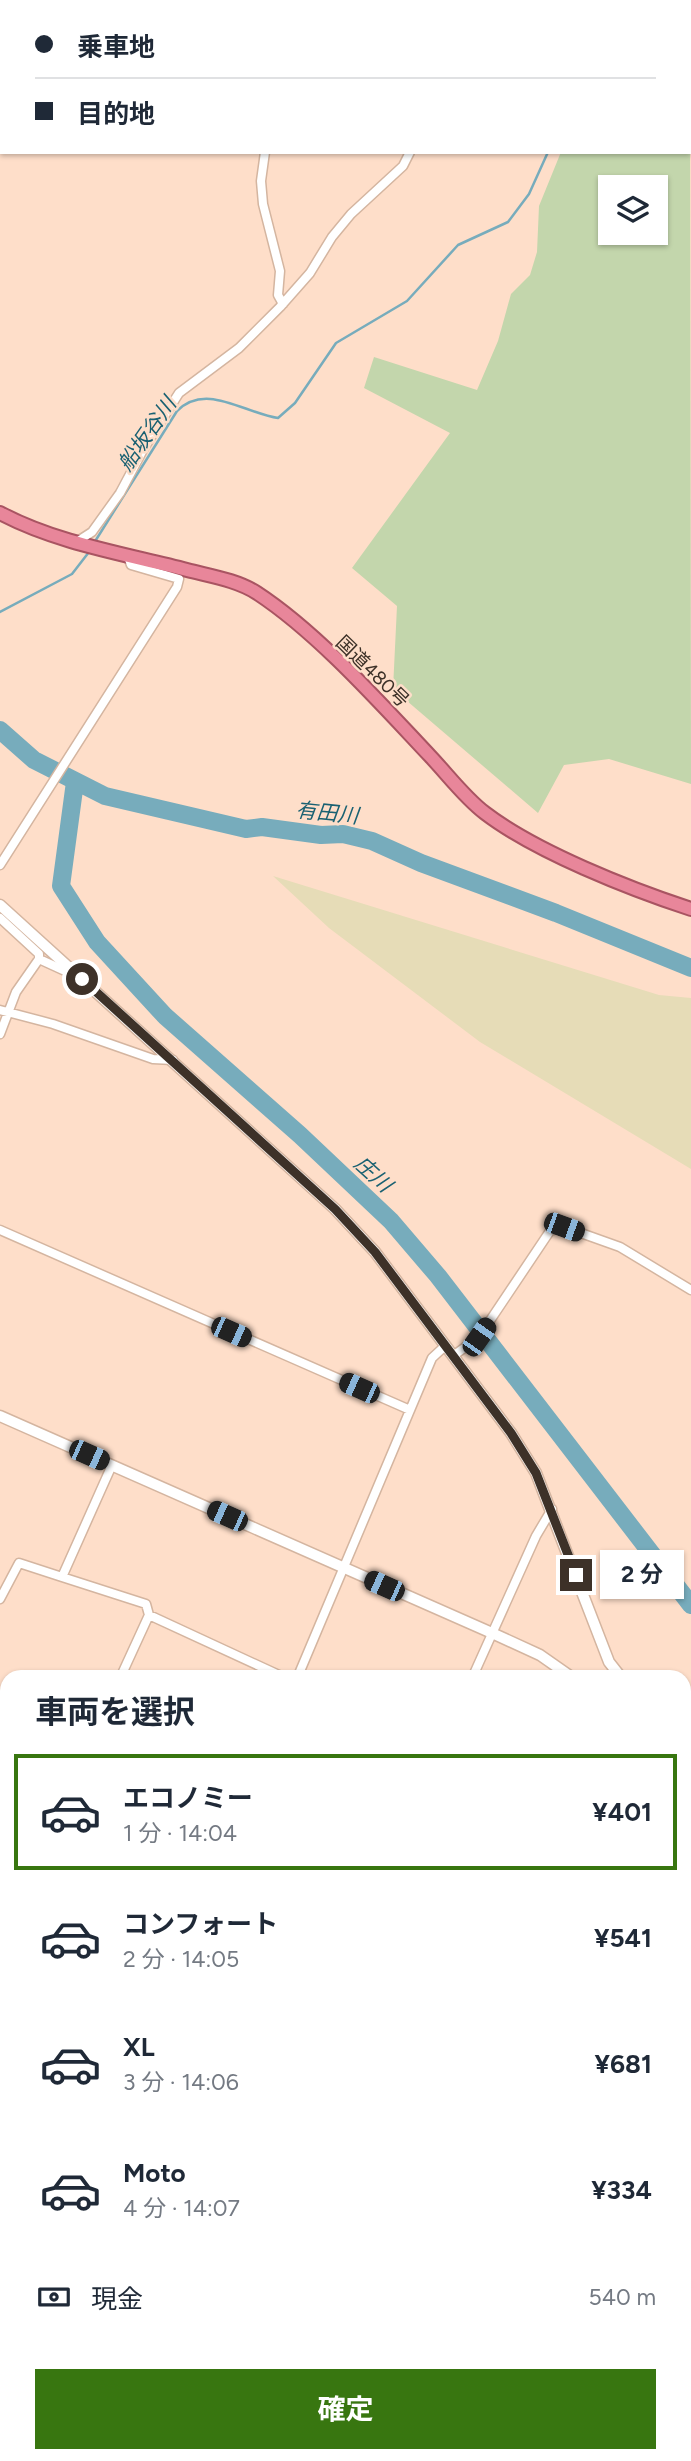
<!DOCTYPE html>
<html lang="ja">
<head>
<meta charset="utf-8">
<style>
  :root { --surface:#fff; --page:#f6f6f7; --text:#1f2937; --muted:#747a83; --line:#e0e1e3; --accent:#387610 }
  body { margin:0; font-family:Figtree,"Noto Sans JP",sans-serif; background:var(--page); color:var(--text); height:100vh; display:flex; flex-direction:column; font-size:26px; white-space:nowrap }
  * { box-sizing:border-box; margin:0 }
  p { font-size:23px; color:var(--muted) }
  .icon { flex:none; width:38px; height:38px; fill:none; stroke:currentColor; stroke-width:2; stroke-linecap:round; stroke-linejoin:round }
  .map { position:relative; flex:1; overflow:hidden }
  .drawer { position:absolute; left:0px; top:1670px; width:691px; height:793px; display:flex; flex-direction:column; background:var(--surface); border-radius:21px 21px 0 0; box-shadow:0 2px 5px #0004 }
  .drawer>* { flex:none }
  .top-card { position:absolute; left:0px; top:0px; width:691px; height:154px; box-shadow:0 2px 5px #0004; display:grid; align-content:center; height:154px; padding:0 35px; background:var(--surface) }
  .controls { position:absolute; left:598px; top:175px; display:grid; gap:14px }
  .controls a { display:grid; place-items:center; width:70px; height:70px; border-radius:0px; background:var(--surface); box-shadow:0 2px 5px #0004; font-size:35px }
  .end { position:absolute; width:32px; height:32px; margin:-16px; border:9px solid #3d3128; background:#fff; box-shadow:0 0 0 4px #fff }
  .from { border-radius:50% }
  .bubble { position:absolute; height:49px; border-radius:0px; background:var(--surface); box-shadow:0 2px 5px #0004; font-size:23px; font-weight:700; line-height:49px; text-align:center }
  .car { position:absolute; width:21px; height:42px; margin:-21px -10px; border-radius:9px; box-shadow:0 0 5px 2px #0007; background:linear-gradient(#222 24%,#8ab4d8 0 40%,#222 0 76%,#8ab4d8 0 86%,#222 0) }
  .top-card b { display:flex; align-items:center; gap:24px; height:66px; font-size:26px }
  .top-card b+b { border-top:2px solid var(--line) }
  .top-card i { width:18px; height:18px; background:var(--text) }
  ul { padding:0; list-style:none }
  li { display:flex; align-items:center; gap:21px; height:116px; margin:0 14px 10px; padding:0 21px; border:4px solid transparent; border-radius:0px }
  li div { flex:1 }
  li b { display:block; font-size:26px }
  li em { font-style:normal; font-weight:700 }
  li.selected { border-color:var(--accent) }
  li>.icon { width:63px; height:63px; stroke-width:1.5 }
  h2 { padding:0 35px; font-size:32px; line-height:84px }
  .pay { display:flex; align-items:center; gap:18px; height:77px; padding:0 35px; font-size:26px }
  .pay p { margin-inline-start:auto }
  .action { display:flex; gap:14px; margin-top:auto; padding:14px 35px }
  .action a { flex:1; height:80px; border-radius:0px; background:var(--accent); color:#fff; font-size:28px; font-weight:700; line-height:80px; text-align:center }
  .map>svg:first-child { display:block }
</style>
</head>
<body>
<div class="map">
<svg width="691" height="2461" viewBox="0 0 691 2461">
  <rect width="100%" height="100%" fill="#fedec9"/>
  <path fill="#c3d6ac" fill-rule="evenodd" d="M690,109l1,675 -82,-25 -45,6 -26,48 -145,-124 4,-83 -45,-38 98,-135 -86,-45 10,-31 103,33 21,-49 13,-47 19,-19 7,-23 2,-46 22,-54h129zM611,187h45v46h-45z"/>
  <path fill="#e6dcb7" d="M273,876l386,119 32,3v171l-211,-127 -151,-114z"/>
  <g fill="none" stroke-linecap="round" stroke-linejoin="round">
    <path stroke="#77acbc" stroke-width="2.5" d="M639,2l2,-2
      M94,543l83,-132c29,-29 67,2 101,7l17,-15 41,-60 71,-42 51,-56 50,-23 21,-28 19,-42
      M0,612l72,-38 17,-22"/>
    <path stroke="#77acbc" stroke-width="18" d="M0,730l34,30 71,36 141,33 16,-2 59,8 22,-1 29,7 49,22 135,50 135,55
      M75,782l-14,104 36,56 68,74 135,119 91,86 47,55 253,329
      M0,2072l7,6
      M232,2461l3,-6"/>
    <g stroke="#d4b5a0" stroke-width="11">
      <path id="minor" d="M149,2v-2
        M324,2l1,-2
        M439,2l2,-2
        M265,152l-4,29 2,23 17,67 -2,24 5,9
        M78,541l14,-9 28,-39 24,-45 35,-55 60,-45 41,-41 30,-34 22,-36 19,-23 52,-48 7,-14
        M0,865l177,-278 2,-8 -48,-14 -4,-11
        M0,918l39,36v5
        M0,1010l53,14 100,35 20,1
        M0,1034l16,-42 23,-33 24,11 7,-2
        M0,1230l410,180
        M453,1356l26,-19 71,-106 14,-4 56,20 71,43
        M112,1465l-50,112 84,27 3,11 -28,61
        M0,1599l19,-36 43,14
        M149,1615l132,61
        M298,1676l134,-318 13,-12
        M473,1676l63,-140 16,-27
        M684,1837l7,-4
        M0,1913l7,-8
        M684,1919l7,4
        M0,1971l7,2
        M0,2180l7,13
        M684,2199l7,-11
        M684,2279l7,1
        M0,2428l7,-16
        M85,2455l5,4
        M30,2461l5,-6
        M224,2461l1,-6
        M281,2461l2,-6
        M561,2461l3,-6"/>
    </g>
    <g stroke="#d4b5a0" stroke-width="13">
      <path id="tertiary" d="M0,905l335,304 40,43 136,181 25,40 73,189 11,14
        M0,1416l492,217 48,22 30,21
        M684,1739l7,5
        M684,1753l7,4"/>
    </g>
    <g stroke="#a95462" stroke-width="16">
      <path id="primary" d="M0,2331l7,2
        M408,2455l12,6"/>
    </g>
    <g stroke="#a95462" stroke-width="16">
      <path id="trunk" d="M0,513c56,30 125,41 187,57 23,6 50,10 70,23 61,40 123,110 173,163 18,19 35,42 55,57 51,39 145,76 206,96"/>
    </g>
    <use href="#minor" stroke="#fff" stroke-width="8"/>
    <use href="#tertiary" stroke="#fff" stroke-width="10"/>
    <use href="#primary" stroke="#eea4b3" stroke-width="12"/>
    <use href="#trunk" stroke="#e8869a" stroke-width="12"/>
  </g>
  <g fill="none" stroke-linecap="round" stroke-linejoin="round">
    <path stroke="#3d3128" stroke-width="9" d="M82,979l253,230 40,43 136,181 25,40 40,102"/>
  </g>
  <g text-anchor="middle" stroke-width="5" stroke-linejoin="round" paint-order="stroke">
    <g font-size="19" fill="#3d3128" stroke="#fedec9">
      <text transform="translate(373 671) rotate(44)" y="7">国道480号</text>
    </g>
    <g font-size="21" font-style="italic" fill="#1a6172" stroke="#fedec9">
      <text transform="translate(147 434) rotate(-55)" y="7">船坂谷川</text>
      <text transform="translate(327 813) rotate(6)" y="7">有田川</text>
      <text transform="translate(373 1174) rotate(42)" y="7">庄川</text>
    </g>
  </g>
</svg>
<div class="controls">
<a><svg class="icon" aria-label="layers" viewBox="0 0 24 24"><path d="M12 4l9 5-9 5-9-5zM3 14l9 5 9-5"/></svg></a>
</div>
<i class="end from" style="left:82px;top:979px"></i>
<i class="end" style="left:576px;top:1575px"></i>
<div class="bubble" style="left:600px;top:1550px;width:84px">2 分</div>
<i class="car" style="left:564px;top:1227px;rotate:110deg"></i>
<i class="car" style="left:231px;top:1332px;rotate:114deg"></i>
<i class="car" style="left:479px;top:1337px;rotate:35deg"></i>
<i class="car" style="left:359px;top:1388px;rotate:294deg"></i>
<i class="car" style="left:89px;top:1455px;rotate:114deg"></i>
<i class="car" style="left:227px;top:1516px;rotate:294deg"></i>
<i class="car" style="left:384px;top:1586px;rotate:294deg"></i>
<div class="top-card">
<b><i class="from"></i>乗車地</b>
<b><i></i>目的地</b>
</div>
<section class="drawer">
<h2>車両を選択</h2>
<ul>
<li class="selected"><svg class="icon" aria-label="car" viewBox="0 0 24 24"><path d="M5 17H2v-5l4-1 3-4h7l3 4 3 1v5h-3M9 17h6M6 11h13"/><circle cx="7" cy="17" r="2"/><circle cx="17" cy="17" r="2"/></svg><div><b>エコノミー</b><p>1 分 · 14:04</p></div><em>¥401</em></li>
<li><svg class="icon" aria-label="car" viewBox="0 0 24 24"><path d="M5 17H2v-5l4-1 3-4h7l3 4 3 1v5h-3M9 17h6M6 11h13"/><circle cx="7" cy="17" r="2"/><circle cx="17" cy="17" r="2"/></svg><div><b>コンフォート</b><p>2 分 · 14:05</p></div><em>¥541</em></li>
<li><svg class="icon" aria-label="car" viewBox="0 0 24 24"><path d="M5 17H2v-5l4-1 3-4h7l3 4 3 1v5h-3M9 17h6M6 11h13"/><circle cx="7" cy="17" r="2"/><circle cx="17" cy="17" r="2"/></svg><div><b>XL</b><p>3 分 · 14:06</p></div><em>¥681</em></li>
<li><svg class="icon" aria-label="car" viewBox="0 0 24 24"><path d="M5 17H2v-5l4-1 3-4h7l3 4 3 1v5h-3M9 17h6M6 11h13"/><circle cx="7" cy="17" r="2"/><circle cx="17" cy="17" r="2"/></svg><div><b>Moto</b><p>4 分 · 14:07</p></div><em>¥334</em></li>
</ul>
<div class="pay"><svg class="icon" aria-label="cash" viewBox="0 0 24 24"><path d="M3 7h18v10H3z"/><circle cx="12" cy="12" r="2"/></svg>現金<p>540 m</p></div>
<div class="action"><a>確定</a></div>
</section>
</div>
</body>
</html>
